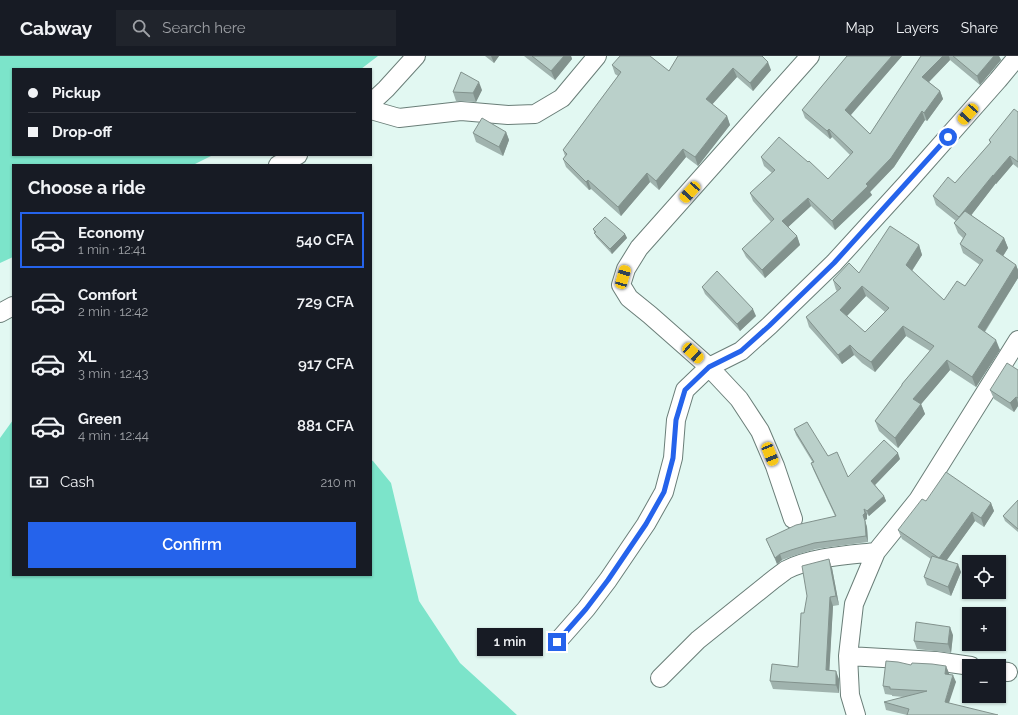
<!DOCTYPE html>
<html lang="en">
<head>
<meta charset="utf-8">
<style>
  :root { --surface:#171b24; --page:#20242c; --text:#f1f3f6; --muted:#9ea1a6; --line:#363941; --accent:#2563eb }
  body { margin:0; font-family:Raleway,sans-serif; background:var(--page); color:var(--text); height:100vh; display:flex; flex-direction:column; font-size:15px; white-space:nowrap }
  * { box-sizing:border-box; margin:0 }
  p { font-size:13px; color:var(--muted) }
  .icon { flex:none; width:22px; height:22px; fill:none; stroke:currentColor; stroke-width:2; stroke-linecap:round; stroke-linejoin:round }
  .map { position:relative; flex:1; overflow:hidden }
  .details { position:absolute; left:12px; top:108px; width:360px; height:412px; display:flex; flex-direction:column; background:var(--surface); border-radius:0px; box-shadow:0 1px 3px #0004 }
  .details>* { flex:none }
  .hud { position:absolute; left:12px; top:12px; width:360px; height:88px; border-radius:0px; box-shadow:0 1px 3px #0004; display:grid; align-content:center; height:88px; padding:0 16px; background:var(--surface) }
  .fabs { position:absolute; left:962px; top:499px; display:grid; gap:8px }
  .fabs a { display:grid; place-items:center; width:44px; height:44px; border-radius:0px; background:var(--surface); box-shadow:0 1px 3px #0004; font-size:20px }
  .end { position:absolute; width:18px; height:18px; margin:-9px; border:5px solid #2563eb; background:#fff; box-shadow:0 0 0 2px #fff }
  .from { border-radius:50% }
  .bubble { position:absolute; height:28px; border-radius:0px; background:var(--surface); box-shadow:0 1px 3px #0004; font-size:13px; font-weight:600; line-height:28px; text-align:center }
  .car { position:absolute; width:12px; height:24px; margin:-12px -6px; border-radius:5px; box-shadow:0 0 3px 1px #0007; background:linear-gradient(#f5c518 24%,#345 0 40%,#f5c518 0 76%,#345 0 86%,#f5c518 0) }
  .hud b { display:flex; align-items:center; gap:14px; height:38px; font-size:15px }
  .hud b+b { border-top:1px solid var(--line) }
  .hud i { width:10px; height:10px; background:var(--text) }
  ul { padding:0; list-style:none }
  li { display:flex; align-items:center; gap:12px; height:56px; margin:0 8px 6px; padding:0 8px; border:2px solid transparent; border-radius:0px }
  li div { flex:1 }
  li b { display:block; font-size:15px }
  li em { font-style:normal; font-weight:600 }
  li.on { border-color:var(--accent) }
  li>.icon { width:36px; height:36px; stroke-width:1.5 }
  h2 { padding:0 16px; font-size:18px; line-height:48px }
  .pay { display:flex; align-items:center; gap:10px; height:44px; padding:0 16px; font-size:15px }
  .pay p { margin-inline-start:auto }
  .primary-button { display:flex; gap:8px; margin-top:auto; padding:8px 16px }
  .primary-button a { flex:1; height:46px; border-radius:0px; background:var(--accent); color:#fff; font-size:16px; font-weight:600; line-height:46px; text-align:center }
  header { display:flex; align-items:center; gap:24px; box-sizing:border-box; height:56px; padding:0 20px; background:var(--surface); border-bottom:1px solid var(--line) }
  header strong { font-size:19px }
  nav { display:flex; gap:22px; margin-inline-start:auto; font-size:14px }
  .search { width:280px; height:36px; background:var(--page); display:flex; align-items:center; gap:10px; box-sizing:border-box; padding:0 14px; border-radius:0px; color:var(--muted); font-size:15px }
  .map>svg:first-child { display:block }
</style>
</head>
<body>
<header>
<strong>Cabway</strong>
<div class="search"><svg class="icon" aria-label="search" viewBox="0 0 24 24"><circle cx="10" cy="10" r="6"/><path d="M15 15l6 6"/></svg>Search here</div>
<nav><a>Map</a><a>Layers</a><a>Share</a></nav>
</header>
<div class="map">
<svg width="1018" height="659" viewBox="0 0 1018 659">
  <rect width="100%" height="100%" fill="#e2f8f2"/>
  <path fill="#7ce4ca" d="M0,0h378l-17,13h-348v86h200l-20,10h-180v92l-13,6z
    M13,364v155h358v-115l2,1 18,22 28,118 41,62 57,52h-517v-277z"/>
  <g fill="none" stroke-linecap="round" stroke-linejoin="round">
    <g stroke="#6a7e78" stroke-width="20">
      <path id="street" d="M371,47l15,-14 30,-33
        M371,54l28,8 62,-7 47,4 27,-1 27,-16 35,-42
        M278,109l20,-10
        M0,257l13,-7
        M793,463l-18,-53 -15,-35 -21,-32 -30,-32 -59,-52 -21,-17 -8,-13 5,-16 13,-21 171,-192
        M557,586l29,-33 22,-29 38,-56 18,-32 9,-34 3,-38 9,-30 24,-23 32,-16 28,-25 65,-63 73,-80 91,-103 20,-24
        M848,600l88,5 35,5
        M999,615l9,1
        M660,622l38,-38 76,-61c4,-3 8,-6 12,-9 25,-13 63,-15 90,-18
        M856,659l-6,-20 -2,-39 6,-52 22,-52 42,-52 100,-160"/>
    </g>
    <use href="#street" stroke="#fff" stroke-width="18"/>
  </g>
  <path fill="#a0b3ae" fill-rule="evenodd" d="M485,0h14l-5,7z
    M524,0h47l1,3 -17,21z
    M678,0l93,14 -18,21 -16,-14 -25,27 15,12 3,9 -32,41 -12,-9 -27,33 -9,-8 -29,34 -30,-27 -2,1 -23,-23 -3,-8 2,-3 -2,-6 55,-74 -3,-2 -3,-9 57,6z
    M847,0h55l-51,59 19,19 51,-78h78l2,4 -21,25 -30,-25 -21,22 11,9 3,8 -16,22 -2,-1 -31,47 -24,25 2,3 -37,35 -24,-24 -23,21 9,9 3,9 -35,33 -19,-21 -4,-8 29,-27 -18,-21 -3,-8 22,-20 -8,-7 -3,-9 67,22 22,-24 -18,-18 -2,2 -25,-21 -3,-8z
    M482,34l-6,12 -20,-1 -3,-9z
    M1018,56v56l-5,-4 -17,20v-1l-25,32 33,23 4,10 -5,8 13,9 2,5v8l-33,54 15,18 -24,37 -26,-17 -29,34 4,10 -27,34 -19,-17 -4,-10 27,-36v-1l28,-33 -24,-15 -31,36 -13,-9 -8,-8 -12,9 -33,-37 -3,-10 31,-26 -1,-1 -3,-10 26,-7 60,-28 3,10 -10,16 32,29 21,-14 15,-21 -17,-12 -3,-9 3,-6 -5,-5 -4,-10 2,-2 -20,-16 -3,-9 22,-13 35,-40 -1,-3zM866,240l19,16 -20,20 -18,-16z
    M506,76l3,8 -6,16 -27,-14 -3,-9z
    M593,173l32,5 2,4 -15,16 -16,-17z
    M702,231l54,29 -16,15 -35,-37z
    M1018,314v36l-4,6 -20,-13 -4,-9z
    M794,373l34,27 20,21 52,-18 -25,26 9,11 2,5 -17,15 -2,-2v5l-2,1 2,7 1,15 -52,7 -23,7 -11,4 -5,4 -11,-25 69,-23 -22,-47 -2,-6h2l-17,-28z
    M1018,444v32l-13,-11 -2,-5z
    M926,445l65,2 3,8 -10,16 -9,-6 -29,39 15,12 -10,24 -24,-11 -3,-8 7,-18 -29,-20 -4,-9z
    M832,512l7,37 -6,1 -4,64 10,9v14l-66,-4 -3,-8 28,-14 6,-54z
    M953,579l-2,18 -34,-4 -3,-8z
    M911,609l35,1 3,8 7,8 -49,33 -21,-5 -2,-8 20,-5 -12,-1v-1l-7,-1 -2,-8z"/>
  <path fill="#82928d" d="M491,0h8l-5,7z
    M564,0h7l1,3 -17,21 -4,-9z
    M892,0h10l-54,62 -3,-8z
    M943,0h6l1,4 -25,26 -3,-9z
    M994,0h5l2,4 -21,25 -3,-9z
    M768,6l3,8 -18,21 -3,-8z
    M733,12l4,9 -28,31 -3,-9z
    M479,26l3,8 -6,12 -3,-9z
    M940,35l3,8 -16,22 -3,-8z
    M922,55l3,9 -31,47 -24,25 2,3 -37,35 -3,-9 34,-37z
    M727,60l3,9 -32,41 -3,-9z
    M829,73l3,8 -2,2 -3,-8z
    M506,76l3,8 -6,16 -4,-9z
    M683,93l3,8 -27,33 -3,-9z
    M1010,100l3,8 -17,20 -3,-8z
    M647,117l3,9 -29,34 -3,-9z
    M993,119l3,8 -33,43 -4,-9z
    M588,124l3,9 -2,1 -3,-8z
    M808,142l3,8 -26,24 -3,-9z
    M625,178l2,4 -15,16 -2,-5z
    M797,180l3,9 -35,33 -3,-8z
    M1004,182l4,10 -8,13 -4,-10z
    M919,189l3,10 -13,20 -3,-10z
    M1016,209l2,5v8l-37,59 -3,-10z
    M862,230l4,10 -23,24 -3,-10z
    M753,253l3,7 -16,15 -3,-7z
    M903,270l3,10 -31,36 -4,-10z
    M996,284l4,10 -24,37 -4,-10z
    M850,289l4,10 -12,9 -4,-9z
    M947,304l3,10 -33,39 -4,-10z
    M1016,341l2,6v3l-4,6 -4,-9z
    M921,348l4,10 -27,34 -3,-10z
    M898,397l2,6 -27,28 -2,-6z
    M884,440l2,5 -17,15 -2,-5z
    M991,447l3,8 -10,16 -3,-9z
    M864,453l3,5v5l-2,1 -2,-5z
    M972,456l3,9 -33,46 -3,-9z
    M865,465l2,6 1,15 -2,-6z
    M780,498l2,6 -5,4 -2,-6z
    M829,503l3,9 7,37 -3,-9z
    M958,508l3,8 -10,24 -3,-9z
    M830,541l3,9 -4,72 -3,-8z
    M950,571l3,8 -2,18 -3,-9z
    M946,610l3,7 -1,8 -3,-7z
    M836,615l3,8v14l-3,-8z
    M953,619l3,7 -9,27 -2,-7z"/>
  <path fill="#bad0ca" stroke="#82928d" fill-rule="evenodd" d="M532,0h32l-13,15z
    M620,0h30l19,15 9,-15h84l6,6 -18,21 -17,-15 -27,31 21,17 -32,41 -12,-8 -27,32 -9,-8 -29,34 -30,-27 -2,2 -23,-23 4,-5 -4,-4 58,-78 -9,-7z
    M847,0h45l-47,54 25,24 51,-78h22l-21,21 18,14 -16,22 -2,-2 -31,47 -25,26 2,2 -36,35 -24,-23 -26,23 15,15 -35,34 -20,-21 32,-30 -24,-26 25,-23 -14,-13 18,-20 29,25 1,-1 19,18 25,-27 -24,-23 -2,2 -25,-21z
    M953,0h41l-17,20z
    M461,16l18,10 -6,11 -20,-1z
    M1014,53l4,3v50l-8,-6 -17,20v-1l-34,42 -26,-21 15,-19 7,6 36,-41 -2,-2z
    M482,62l24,14 -7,15 -26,-14z
    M965,155l39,27 -8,13 20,14 -38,62 18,13 -24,37 -25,-17 -34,39 8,5 -26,34 -20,-17 27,-36v-1l32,-38 -31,-20 -32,36 -13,-9 -8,-8 -12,10 -32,-38 35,-29 -8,-8 16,-17 10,10 31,-47 29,19 -13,20 38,35 13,-19 8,5 18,-26 -23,-16 6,-10 -12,-11zM862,230l27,22 -24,24 -25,-22z
    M605,161l20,17 -15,15 -16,-16 2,-1 -3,-3z
    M717,215l36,38 -16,15 -35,-37z
    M1007,307l11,7v28l-2,-1 -6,6 -20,-13z
    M807,366l21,34 9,-4 11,25 36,-37 14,13 -27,28 13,15 -17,15 -3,-2 1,4 -2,2 2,6 1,15 -52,7 -23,7 -11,4 -5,4 -9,-19 30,-14 40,-9 -25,-53 3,-1 -20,-33z
    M946,416l45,31 -10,15 -9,-6 -33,46 -41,-28 24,-31 4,2z
    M1018,444v29l-15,-13z
    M932,500l26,8 -10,23 -24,-10z
    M829,503l7,37 -6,1 -4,73 10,1v14l-66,-4 2,-17 26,3 3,-54h3l3,-17 -5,-30z
    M916,566l34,5 -2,17 -34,-3z
    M886,605l12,1 13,3 1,-2 20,1 14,2 -1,8 8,1 -8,27 53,13h-91l2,-6 -25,-7 43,-11 -37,-2v-2l-7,-1z"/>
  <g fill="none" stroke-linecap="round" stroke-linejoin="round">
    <path stroke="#2563eb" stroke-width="5" d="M557,586l29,-33 22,-29 38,-56 18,-32 9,-34 3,-38 9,-30 24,-23 32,-16 28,-25 65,-63 114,-126"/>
  </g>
</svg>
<div class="fabs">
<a><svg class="icon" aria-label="locate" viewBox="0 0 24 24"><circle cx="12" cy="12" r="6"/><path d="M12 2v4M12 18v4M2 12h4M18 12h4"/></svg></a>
<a>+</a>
<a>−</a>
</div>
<i class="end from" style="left:948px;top:81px"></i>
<i class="end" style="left:557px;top:586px"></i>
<div class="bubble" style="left:477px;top:572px;width:66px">1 min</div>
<i class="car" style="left:968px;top:58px;rotate:222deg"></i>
<i class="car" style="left:690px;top:136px;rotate:222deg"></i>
<i class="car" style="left:623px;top:221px;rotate:16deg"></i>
<i class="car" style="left:693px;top:297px;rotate:132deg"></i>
<i class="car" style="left:770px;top:398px;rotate:158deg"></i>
<div class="hud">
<b><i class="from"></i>Pickup</b>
<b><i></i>Drop-off</b>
</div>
<section class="details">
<h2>Choose a ride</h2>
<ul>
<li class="on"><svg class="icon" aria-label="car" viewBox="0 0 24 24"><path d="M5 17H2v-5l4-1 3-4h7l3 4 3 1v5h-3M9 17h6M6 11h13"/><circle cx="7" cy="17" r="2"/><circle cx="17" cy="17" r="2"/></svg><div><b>Economy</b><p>1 min · 12:41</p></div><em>540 CFA</em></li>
<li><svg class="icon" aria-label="car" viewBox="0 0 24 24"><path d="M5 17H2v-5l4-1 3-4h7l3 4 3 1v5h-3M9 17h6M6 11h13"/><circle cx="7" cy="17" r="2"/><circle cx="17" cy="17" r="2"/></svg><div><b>Comfort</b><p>2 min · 12:42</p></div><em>729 CFA</em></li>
<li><svg class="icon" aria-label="car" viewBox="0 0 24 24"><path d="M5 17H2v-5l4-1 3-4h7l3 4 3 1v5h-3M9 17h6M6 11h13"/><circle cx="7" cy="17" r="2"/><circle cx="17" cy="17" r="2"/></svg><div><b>XL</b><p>3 min · 12:43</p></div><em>917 CFA</em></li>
<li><svg class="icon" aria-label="car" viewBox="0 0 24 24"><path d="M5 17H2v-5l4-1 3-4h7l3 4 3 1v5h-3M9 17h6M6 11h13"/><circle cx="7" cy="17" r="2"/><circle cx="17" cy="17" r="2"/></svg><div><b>Green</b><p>4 min · 12:44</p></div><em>881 CFA</em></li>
</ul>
<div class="pay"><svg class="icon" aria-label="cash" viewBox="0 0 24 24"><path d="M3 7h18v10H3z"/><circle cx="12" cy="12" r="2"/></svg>Cash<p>210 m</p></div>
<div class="primary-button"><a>Confirm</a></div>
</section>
</div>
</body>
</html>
